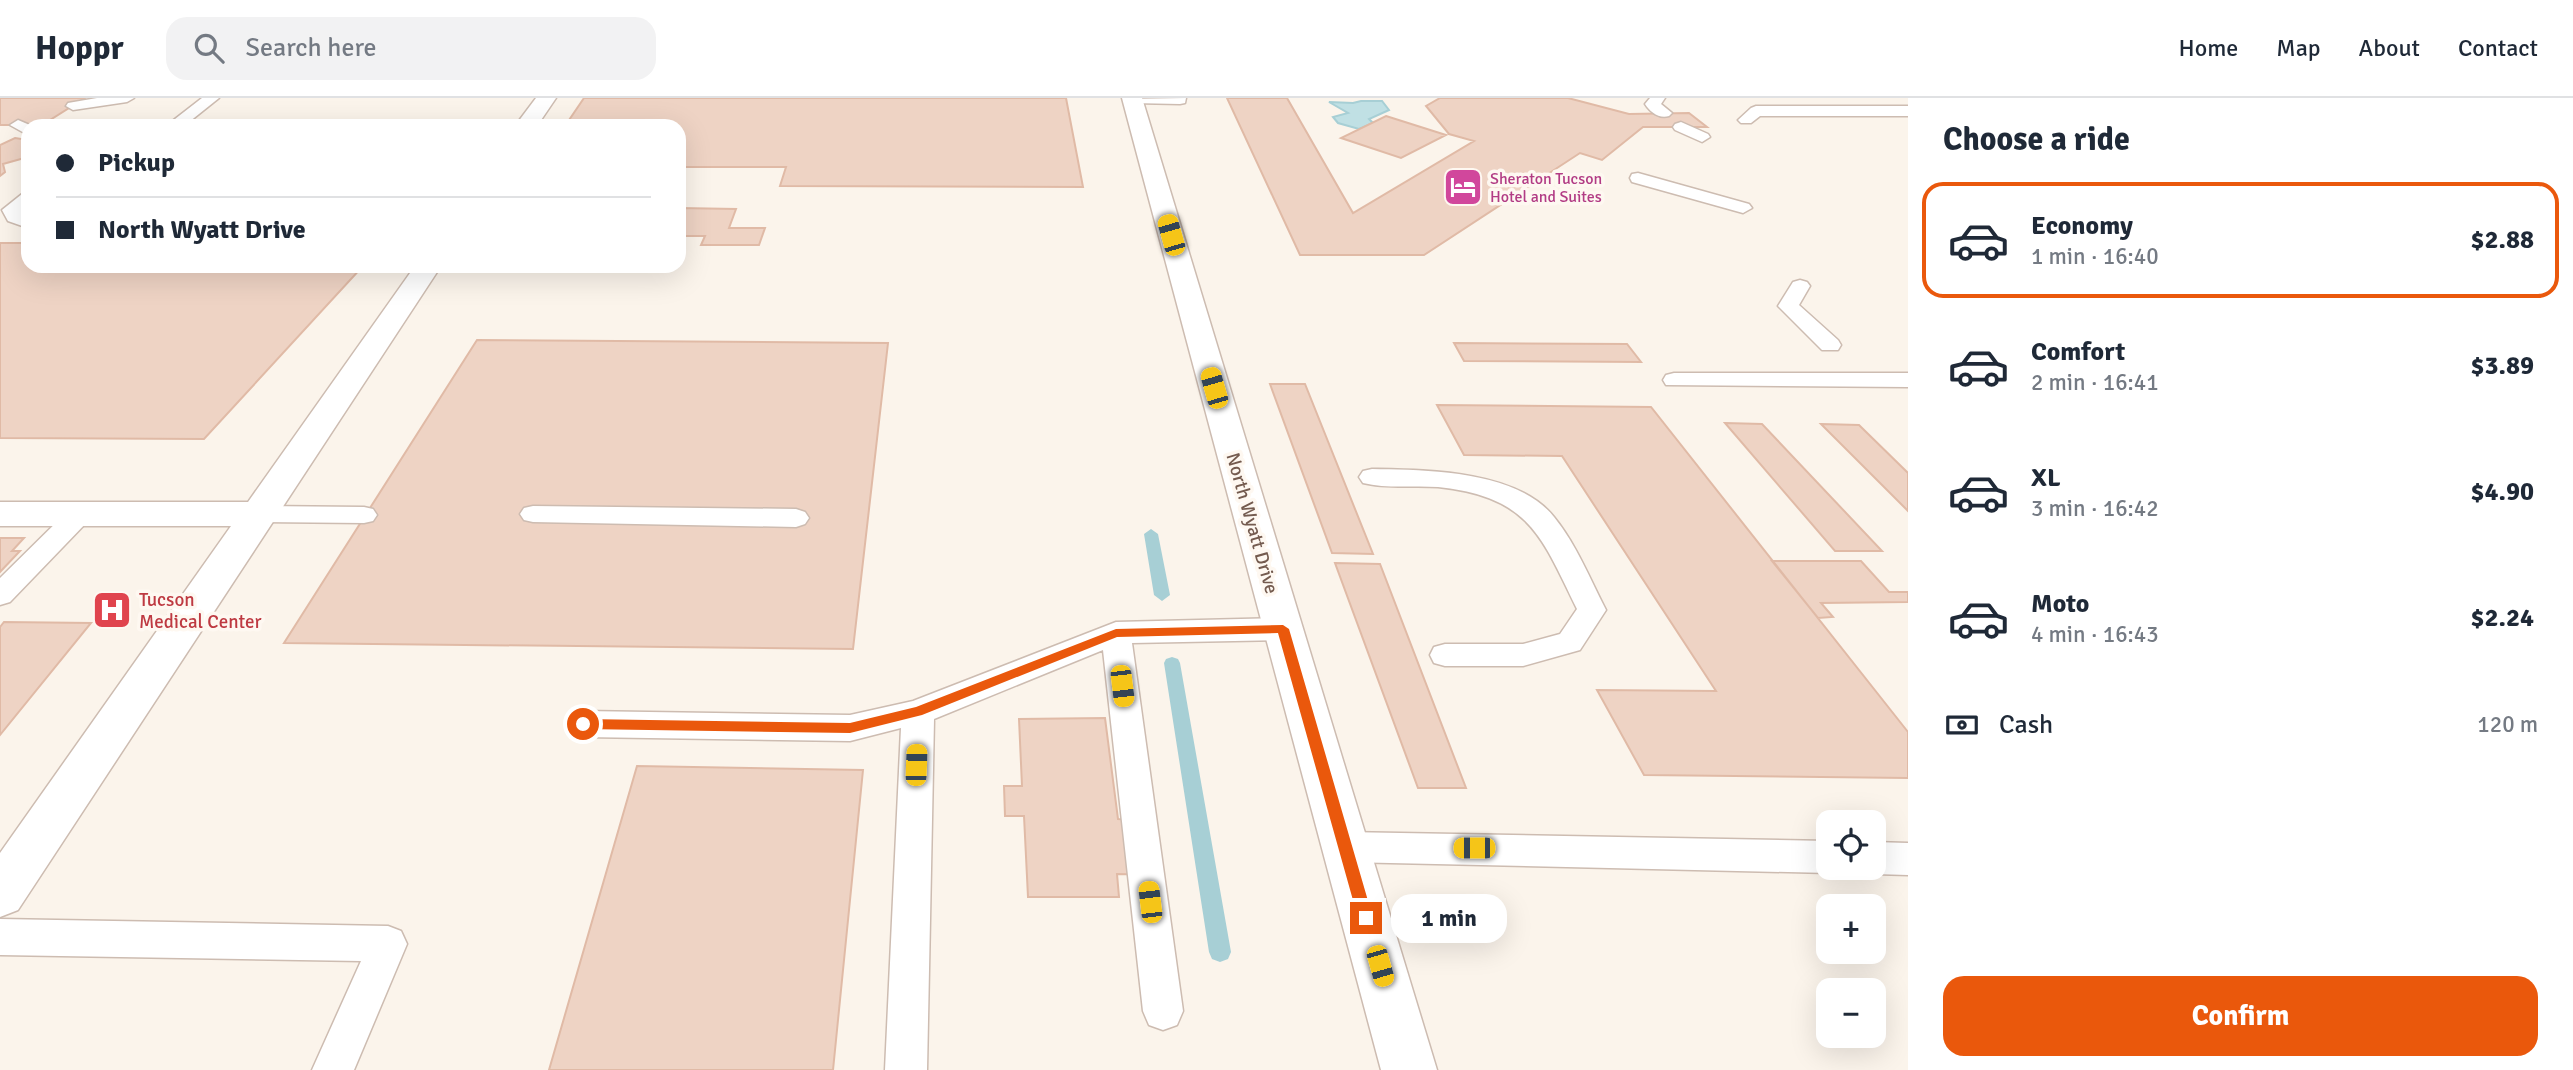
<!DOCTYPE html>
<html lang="en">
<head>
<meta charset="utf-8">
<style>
  :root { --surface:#fff; --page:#f2f2f3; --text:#1f2937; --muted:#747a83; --line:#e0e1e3; --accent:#ea580c }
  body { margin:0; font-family:Signika,sans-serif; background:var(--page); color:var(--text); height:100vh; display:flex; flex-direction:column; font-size:26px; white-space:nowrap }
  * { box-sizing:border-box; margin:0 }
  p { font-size:23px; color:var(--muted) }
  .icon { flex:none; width:38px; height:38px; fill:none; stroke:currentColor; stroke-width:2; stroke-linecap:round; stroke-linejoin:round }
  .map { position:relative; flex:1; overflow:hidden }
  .details { display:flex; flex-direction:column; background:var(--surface); width:665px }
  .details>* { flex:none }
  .guide { position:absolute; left:21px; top:21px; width:665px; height:154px; border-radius:21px; box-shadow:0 7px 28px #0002; display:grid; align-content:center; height:154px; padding:0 35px; background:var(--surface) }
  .buttons { position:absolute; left:1816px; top:712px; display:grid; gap:14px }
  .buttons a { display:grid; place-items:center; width:70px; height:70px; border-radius:14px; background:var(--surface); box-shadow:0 7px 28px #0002; font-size:35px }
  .end { position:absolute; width:32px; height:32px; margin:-16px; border:9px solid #ea580c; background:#fff; box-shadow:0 0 0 4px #fff }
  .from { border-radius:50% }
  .bubble { position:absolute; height:49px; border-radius:21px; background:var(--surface); box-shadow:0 7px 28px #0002; font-size:23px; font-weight:800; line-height:49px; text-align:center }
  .car { position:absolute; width:21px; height:42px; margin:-21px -10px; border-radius:9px; box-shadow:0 0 5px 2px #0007; background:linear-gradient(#f5c518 24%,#345 0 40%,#f5c518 0 76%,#345 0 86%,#f5c518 0) }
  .guide b { display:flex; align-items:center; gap:24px; height:66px; font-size:26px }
  .guide b+b { border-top:2px solid var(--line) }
  .guide i { width:18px; height:18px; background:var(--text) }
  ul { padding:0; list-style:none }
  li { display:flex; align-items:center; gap:21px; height:116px; margin:0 14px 10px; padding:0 21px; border:4px solid transparent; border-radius:21px }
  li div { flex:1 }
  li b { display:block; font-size:26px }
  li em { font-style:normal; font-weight:800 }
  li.selected { border-color:var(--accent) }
  li>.icon { width:63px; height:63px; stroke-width:1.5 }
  h2 { padding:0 35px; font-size:32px; line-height:84px }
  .pay { display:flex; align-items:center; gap:18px; height:77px; padding:0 35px; font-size:26px }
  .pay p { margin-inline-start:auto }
  .button { display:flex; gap:14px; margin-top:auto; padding:14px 35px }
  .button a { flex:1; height:80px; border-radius:21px; background:var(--accent); color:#fff; font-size:28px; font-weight:800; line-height:80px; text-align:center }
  header { display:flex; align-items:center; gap:42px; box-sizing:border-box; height:98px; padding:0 35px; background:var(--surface); border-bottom:2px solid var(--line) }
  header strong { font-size:33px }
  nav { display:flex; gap:38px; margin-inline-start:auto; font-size:24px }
  .search { width:490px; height:63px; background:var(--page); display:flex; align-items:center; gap:18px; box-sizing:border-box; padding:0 24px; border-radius:21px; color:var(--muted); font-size:26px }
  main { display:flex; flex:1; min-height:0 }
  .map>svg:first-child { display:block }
</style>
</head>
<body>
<header>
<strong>Hoppr</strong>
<div class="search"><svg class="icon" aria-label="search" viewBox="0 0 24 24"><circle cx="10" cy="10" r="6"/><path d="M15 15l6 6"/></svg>Search here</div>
<nav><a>Home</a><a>Map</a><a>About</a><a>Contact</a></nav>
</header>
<main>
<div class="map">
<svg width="1908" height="972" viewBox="0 0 1908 972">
  <rect width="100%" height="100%" fill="#fbf4eb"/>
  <path fill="#c0e0e4" stroke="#a7cfd5" stroke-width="2" d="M1361,3h21l7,9 -20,9 4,4 -14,6 -21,-6 -5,-6 15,-4 -19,-11 24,1z"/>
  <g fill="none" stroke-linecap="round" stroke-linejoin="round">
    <path fill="#a7cfd5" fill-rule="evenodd" d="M1151,431l7,5 12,61 -8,6 -8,-6 -10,-61z
      M1172,559l6,2 2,4 51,289 -3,7 -8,3 -8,-3 -3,-7 -45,-289 2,-4z"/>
  </g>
  <path fill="#eed3c4" stroke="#e0baa6" stroke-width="2" d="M0,0h85l-43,27h-42z
    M584,0h482l17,89 -303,-1 6,-19h-107v-41h-114z
    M1227,0h60l66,115 121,-72 -25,-7 -23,-28 14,-8h128l61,16 60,-1 18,14h-64l-41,33 -22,-7 -156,102h-124z
    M1386,18l60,19 -45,23 -60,-20z
    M15,40l13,2v17l-25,7 2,8 -5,4v-31z
    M679,110l57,1 -7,19h36l-6,17h-58l4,-9h-26z
    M0,145h28v23h335l-159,173 -204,-1z
    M477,242l411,3 -35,306 -569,-6z
    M1454,245l173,1 14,18 -177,-1z
    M1270,286h35l68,170 -41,-1z
    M1437,307l214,2 257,325v46l-264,-3 -47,-85 119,1 -154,-235 -98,-1z
    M1725,325l37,1 120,127h-47z
    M1821,326l38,1 49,48v38z
    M0,440h24l-12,13h8l-20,21z
    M1772,463h89l28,31h19v10l-87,1 12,14 -15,1z
    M1335,465l45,1 86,224h-48z
    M4,524l87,1 -91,112v-108z
    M1105,620l13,101 21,1 23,55 -45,-1 2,23h-91l-4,-81h-19l-1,-30h18l-3,-67z
    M637,668l226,4 -30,300h-284z"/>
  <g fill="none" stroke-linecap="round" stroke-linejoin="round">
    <g stroke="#cdbcb1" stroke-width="3">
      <path id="lane" d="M97,0h37l-7,4 -54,8 -7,-4 2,-3z
        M202,0h17l-35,28h-18z
        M1186,0l-1,5 -5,1 -48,-1 -7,-4z
        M1650,0h15l-4,6 11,9 -3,3c-10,3 -19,-4 -24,-12z
        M1756,8h152v10h-148l-9,7h-10l-3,-3 13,-12z
        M18,22l14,6h-4v9l-18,-10z
        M1681,24l27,12 2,3 -8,5 -27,-12 -2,-3 2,-3z
        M1638,75l111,31 3,4 -9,5 -111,-31 -2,-4 2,-4z
        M28,95v13l-7,5 7,5v12l-20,-7 -6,-11 20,-16z
        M1800,182l7,2 3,4 -11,19 39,35 3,5 -3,5h-16l-44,-44 15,-24z
        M1674,275h234v14l-242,-2 -3,-5 3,-5z
        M1372,371c54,1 145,1 182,48 22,27 36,62 52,93l-26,40 -57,16h-78l-11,-3 -4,-8 4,-8 11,-3h78l37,-10 17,-25c-36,-73 -47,-112 -139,-122 -24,-2 -51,2 -75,-4l-4,-6 4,-6z
        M80,408l9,2 4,6 -4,6 -79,82 -10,3v-27l71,-70z
        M261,408l103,1 9,2 4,6 -4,6 -9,2 -103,-1 -9,-2 -4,-6 4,-6z
        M533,408l263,3 9,3 4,6 -4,6 -9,3 -263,-5 -9,-2 -4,-6 4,-6z
        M1283,520l10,4 5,7 -5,7 -10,4 -151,3 51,368 -6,14 -14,5 -14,-5 -6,-14 -40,-361 -169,69 -7,351h-42l16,-342 -51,13 -267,-4 -11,-4 -5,-9 5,-9 11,-4 267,4 63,-14 203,-79z
        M1345,734l484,9v27h13l-13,5 -484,-11 -12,-4 -6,-11 6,-11z
        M1874,744l34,1v32l-34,-1 -13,-5 13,-1z
        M0,821l388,7 13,5 6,13 -53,126h-42l49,-109 -361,-6z"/>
    </g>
    <g stroke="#cdbcb1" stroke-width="3">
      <path id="street" d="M536,0h20l-19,28h-22z
        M1122,0h20l295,972h-56z
        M415,168h26l-423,644 -18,7v-64l231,-327h-231v-24h248z"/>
    </g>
    <use href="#lane" fill="#fff" fill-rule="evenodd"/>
    <use href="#street" fill="#fff" fill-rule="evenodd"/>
  </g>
  <path fill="#ea580c" d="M1283,527l6,4 84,289 -2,5 -5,2 -6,-2 -2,-5 -80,-285 -161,4 -195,78 -72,18 -267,-4 -7,-5 7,-5 267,4 66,-16 200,-78z"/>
  <defs>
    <g id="hotel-square" transform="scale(2.0125)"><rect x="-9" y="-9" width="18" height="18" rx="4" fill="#d1479c" stroke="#fef8f1"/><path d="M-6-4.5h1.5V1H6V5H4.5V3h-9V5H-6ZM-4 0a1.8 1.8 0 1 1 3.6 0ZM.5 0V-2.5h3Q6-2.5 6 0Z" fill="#fff"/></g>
    <g id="hospital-square" transform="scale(2.0125)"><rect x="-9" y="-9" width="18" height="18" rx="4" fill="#e0444e" stroke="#fef8f1"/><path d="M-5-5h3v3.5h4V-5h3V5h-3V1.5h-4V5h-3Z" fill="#fff"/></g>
  </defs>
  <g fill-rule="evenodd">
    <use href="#hotel-square" x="1463" y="89"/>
    <use href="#hospital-square" x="112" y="512"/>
  </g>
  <g text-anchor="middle" stroke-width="7" stroke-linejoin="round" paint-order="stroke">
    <g font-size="16" fill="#b23c85" stroke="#fef8f1" text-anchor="start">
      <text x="1490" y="86">Sheraton Tucson<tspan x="1490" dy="18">Hotel and Suites</tspan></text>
    </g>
    <g font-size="19" fill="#745b4f" stroke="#fef8f1">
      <text transform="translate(1253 425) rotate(74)" y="7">North Wyatt Drive</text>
    </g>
    <g font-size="19" fill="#be3a42" stroke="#fef8f1" text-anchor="start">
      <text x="139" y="508">Tucson<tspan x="139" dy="22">Medical Center</tspan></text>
    </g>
  </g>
</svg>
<div class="buttons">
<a><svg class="icon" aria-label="locate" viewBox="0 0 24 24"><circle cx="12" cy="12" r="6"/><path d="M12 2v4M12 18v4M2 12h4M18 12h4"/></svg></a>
<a>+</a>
<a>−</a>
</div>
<i class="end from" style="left:583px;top:626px"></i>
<i class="end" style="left:1366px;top:820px"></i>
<div class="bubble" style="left:1391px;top:796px;width:116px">1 min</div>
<i class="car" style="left:1171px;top:137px;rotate:344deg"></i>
<i class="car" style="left:1214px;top:290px;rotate:344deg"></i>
<i class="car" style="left:1122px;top:588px;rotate:173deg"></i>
<i class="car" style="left:916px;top:667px;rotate:2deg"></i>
<i class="car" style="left:1474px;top:750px;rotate:270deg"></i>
<i class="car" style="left:1150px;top:804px;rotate:353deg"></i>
<i class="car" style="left:1380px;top:868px;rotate:164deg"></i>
<div class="guide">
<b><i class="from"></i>Pickup</b>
<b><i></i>North Wyatt Drive</b>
</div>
</div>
<section class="details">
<h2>Choose a ride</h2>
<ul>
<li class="selected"><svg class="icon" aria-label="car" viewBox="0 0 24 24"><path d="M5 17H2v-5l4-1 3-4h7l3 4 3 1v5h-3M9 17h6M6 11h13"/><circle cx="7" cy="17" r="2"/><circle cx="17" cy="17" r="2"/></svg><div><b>Economy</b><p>1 min · 16:40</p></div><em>$2.88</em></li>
<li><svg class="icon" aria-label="car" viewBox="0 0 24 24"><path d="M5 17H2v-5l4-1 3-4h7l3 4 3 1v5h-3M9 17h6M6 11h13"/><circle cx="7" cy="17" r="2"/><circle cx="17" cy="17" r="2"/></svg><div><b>Comfort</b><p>2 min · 16:41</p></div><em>$3.89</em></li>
<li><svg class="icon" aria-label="car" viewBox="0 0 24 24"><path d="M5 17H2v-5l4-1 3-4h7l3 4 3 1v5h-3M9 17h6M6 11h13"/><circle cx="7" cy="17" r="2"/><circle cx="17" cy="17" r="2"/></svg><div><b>XL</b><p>3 min · 16:42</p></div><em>$4.90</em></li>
<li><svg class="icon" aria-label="car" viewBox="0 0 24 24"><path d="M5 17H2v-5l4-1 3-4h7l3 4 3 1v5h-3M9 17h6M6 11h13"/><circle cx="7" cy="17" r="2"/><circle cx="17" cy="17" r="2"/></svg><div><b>Moto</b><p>4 min · 16:43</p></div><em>$2.24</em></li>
</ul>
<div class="pay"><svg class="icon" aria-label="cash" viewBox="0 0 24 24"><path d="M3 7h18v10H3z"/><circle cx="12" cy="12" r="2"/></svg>Cash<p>120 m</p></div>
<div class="button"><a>Confirm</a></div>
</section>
</main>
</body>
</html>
